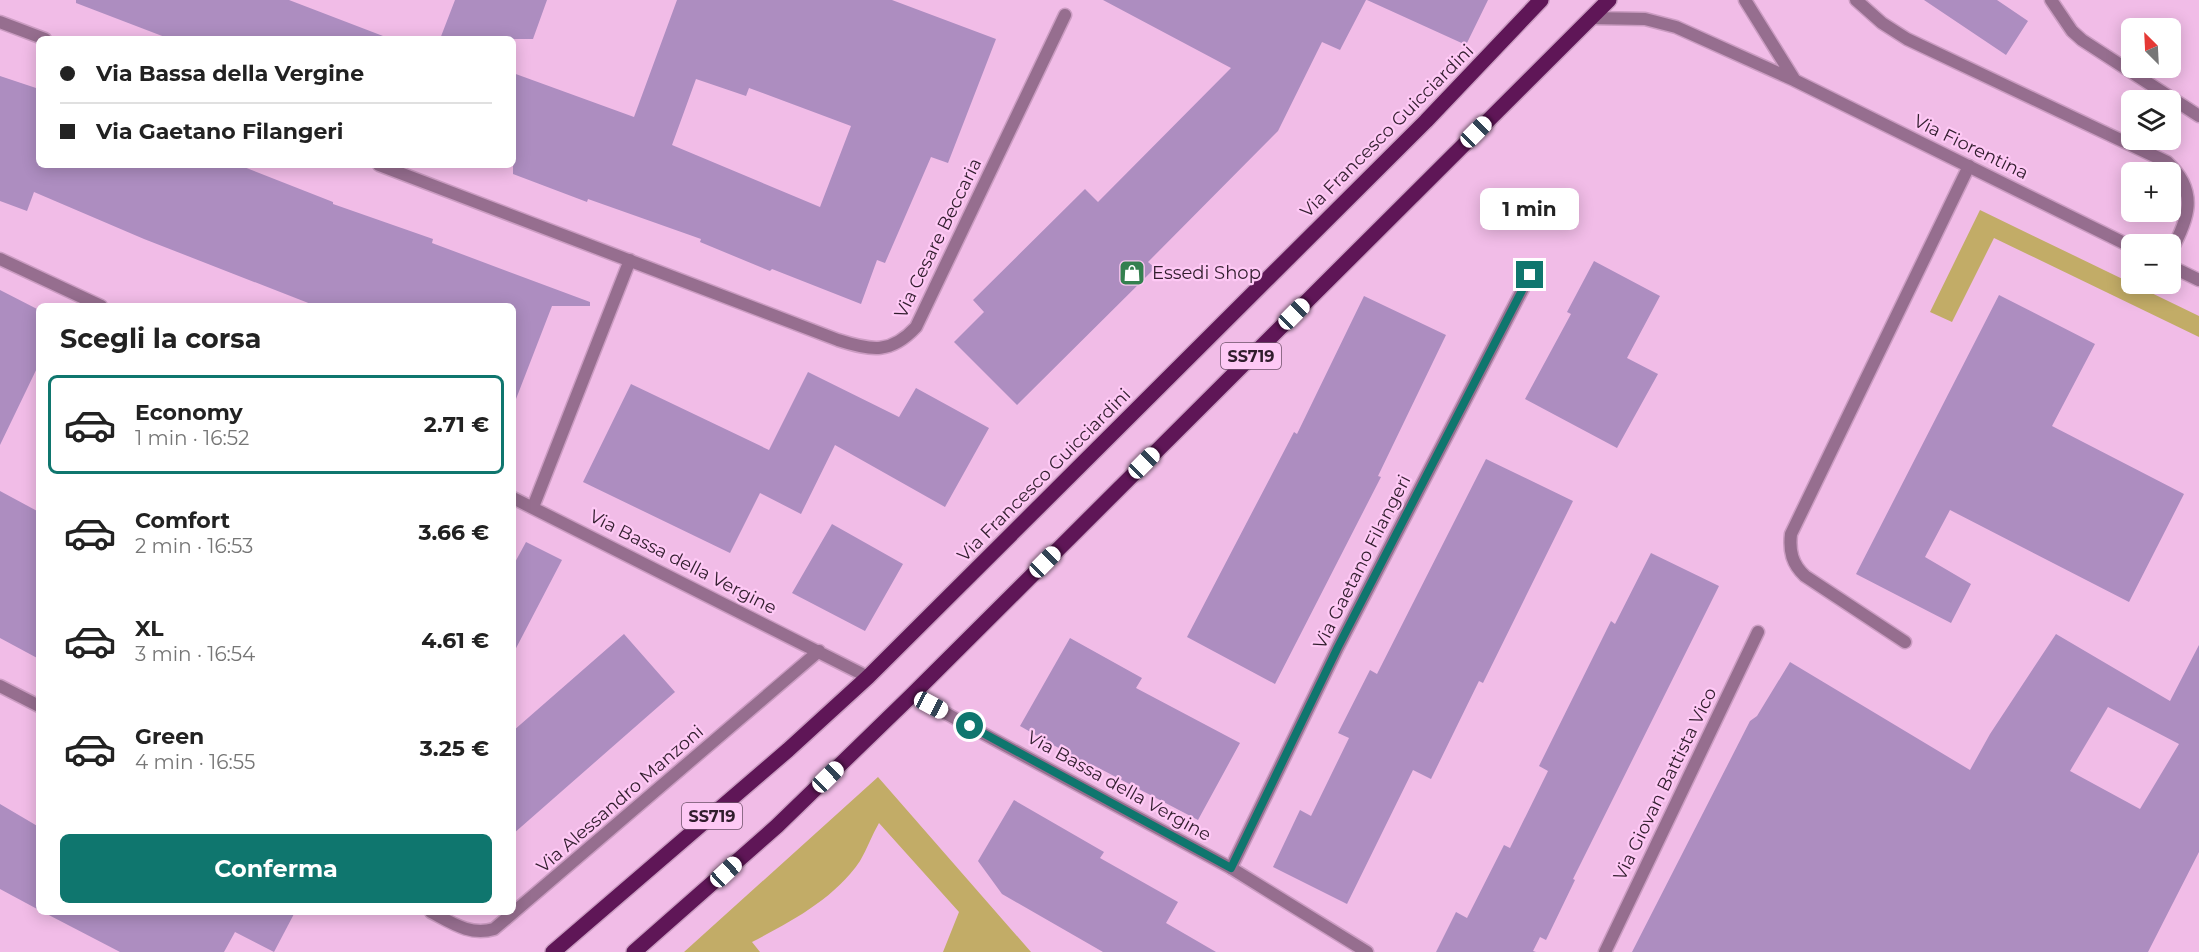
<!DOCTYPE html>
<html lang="it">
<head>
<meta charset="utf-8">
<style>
  :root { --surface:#fff; --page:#f2f2f2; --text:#222; --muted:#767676; --line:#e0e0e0; --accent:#0f766e }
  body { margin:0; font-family:Montserrat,sans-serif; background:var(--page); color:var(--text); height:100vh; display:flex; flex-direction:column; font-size:22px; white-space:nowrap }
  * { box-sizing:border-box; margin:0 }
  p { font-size:20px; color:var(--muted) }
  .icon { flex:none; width:33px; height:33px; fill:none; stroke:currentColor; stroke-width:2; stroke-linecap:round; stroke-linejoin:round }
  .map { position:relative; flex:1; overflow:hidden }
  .side { position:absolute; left:36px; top:303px; width:480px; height:612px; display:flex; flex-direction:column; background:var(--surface); border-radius:9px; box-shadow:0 3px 15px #0003 }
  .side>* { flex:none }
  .banner { position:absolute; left:36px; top:36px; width:480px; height:132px; border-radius:9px; box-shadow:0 3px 15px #0003; display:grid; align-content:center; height:132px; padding:0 24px; background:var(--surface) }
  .needle { width:39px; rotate:336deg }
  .controls { position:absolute; left:2121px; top:18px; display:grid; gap:12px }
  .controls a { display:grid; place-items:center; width:60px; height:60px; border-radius:9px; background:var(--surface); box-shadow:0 3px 15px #0003; font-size:30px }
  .end { position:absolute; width:27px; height:27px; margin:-14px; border:8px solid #0f766e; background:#fff; box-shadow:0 0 0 3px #fff }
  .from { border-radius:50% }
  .bubble { position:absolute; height:42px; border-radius:9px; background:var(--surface); box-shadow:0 3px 15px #0003; font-size:20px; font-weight:700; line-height:42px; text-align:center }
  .car { position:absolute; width:18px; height:36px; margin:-18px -9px; border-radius:8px; box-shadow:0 0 4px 2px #0007; background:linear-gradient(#fff 24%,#345 0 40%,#fff 0 76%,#345 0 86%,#fff 0) }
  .banner b { display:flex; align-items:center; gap:21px; height:57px; font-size:22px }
  .banner b+b { border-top:2px solid var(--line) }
  .banner i { width:15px; height:15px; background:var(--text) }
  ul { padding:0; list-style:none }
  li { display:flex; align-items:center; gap:18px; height:99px; margin:0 12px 9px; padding:0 12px; border:3px solid transparent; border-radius:9px }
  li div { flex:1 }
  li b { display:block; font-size:22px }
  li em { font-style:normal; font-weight:700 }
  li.selected { border-color:var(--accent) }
  li>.icon { width:54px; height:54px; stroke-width:1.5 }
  h2 { padding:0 24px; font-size:27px; line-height:72px }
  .cta { display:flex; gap:12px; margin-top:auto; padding:12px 24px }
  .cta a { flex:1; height:69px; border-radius:9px; background:var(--accent); color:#fff; font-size:24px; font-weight:700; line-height:69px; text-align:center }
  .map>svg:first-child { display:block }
</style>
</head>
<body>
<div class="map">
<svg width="2199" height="952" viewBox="0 0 2199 952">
  <rect width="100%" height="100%" fill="#f1bce7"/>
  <path fill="#c2ac67" d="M1980,210l219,106v21l-205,-99 -42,84 -22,-10z
    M878,777l153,175h-88l16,-40 -80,-89c-7,12 -12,26 -19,38 -26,38 -68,60 -108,81l8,10h-76z"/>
  <path fill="#ad8dc0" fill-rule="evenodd" d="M76,0h213l94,36 -1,3h-212l-94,-36z
    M455,0h92l-14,39h-93z
    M677,0h215l104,39 -48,124 -17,-6 -46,106 -8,-3 -16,44 -89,-35 -2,2 -70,-29 1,-3 -113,-40 -1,3 -74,-28v-101l121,44zM696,79l50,17 3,-8 102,38 -31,81 -148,-62z
    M1103,0h263l-26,50 -18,-8 -44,89 -130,131 7,6 -138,137 -63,-63 30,-30 -11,-12 112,-111 13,13 133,-134z
    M1367,0h121l-22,45z
    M1924,0h73l31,21 -22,34z
    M0,76l39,13v76h200l94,37v2l100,35 -1,4 158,59v4h-38l-36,93h-3v-93h-197l-172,-67 -110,-47 -7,19 -27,-10z
    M1594,261l66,35 -33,62 31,16 -41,74 -92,-49 46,-85 -4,-2z
    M0,290l39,20v54l-39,81z
    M1999,295l96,49 -43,82 132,68 -55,108 -179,-92 -25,47 46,27 -20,39 -95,-49z
    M1364,296l82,39 -68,141 3,1 -106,207 -88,-47 107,-205 3,2z
    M808,372l91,45 17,-29 73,40 -44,79 -110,-62 -34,69 -41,-21 -30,60 -147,-71 48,-98 138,66z
    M1486,459l87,42 -90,182 -4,-2 -48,98 -18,-9 -66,134 -74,-37 27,-57 11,6 38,-78 -11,-5 32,-63 7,4z
    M0,491l39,21v147l-39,-21z
    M832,524l71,40 -38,67 -73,-38z
    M526,542l36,18 -49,94v-88z
    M1651,553l68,33 -146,293 2,1 -29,60 -6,-3 -7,14 3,1h-100l20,-40 11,6 37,-73 6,3 38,-77 -9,-5 72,-145 4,3z
    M624,634l51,58 -162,142v-103z
    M2056,634l114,67 29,-56v207l-51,100h-516l118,-231 7,-5 33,-54 180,108 20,-36zM2108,707l71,37 -39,65 -70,-38z
    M1070,638l72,40 -6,10 104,55 -42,77 -105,-55 -1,2 -72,-41z
    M1014,800l90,52 -4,6 78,44 -12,21 50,29h-113l-101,-58 -24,-33z
    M0,804l39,23v83l-39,-21z
    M43,912h252l-21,40 -39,-20 -11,20h-104z"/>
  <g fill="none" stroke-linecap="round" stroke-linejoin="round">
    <g stroke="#cb9cc2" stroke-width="15">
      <path id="service" d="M1856,0l26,23 25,16 260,123c32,29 22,57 3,91
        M2051,0l21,31 10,9 117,76
        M1231,868l107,-221 192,-372
        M1605,952l153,-320"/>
    </g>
    <g stroke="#cb9cc2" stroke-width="15">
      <path id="minor" d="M0,22l45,17
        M379,165l459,175c34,11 53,14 78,-13l149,-312
        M0,259l101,47
        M513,498l355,179
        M533,507l97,-247
        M1905,642l-100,-66c-13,-12 -16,-25 -14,-42l178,-368
        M0,686l39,20
        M912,695l319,173 136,84
        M431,912c21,11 39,24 63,17l325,-278"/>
    </g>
    <g stroke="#cb9cc2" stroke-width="15">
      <path id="tertiary" d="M1745,0l49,79
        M1591,18l54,1 31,8 118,53 338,167
        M2170,266l29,14"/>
    </g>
    <g stroke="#cb9cc2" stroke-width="18">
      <path id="primary" d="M553,952l235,-202 80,-73 558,-556 115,-121
        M634,952l143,-126 135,-131 697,-695"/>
    </g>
    <use href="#service" stroke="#966e8f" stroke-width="12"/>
    <use href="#minor" stroke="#966e8f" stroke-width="12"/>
    <use href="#tertiary" stroke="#966e8f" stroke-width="12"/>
    <use href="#primary" stroke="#5f1657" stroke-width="15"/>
  </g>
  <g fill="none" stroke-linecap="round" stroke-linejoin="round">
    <path stroke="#0f766e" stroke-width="8" d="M970,726l261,142 107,-221 192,-372"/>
  </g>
  <defs>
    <g id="shop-square" transform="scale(1.35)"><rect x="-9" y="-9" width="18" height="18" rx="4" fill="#34804f" stroke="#fec9f5"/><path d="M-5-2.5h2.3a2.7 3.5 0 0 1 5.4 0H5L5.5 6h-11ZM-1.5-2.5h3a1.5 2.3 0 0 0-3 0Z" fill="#fff"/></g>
  </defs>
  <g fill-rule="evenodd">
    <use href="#shop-square" x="1132" y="273"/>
  </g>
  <g text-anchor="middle" stroke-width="4.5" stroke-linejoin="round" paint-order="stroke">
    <g fill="#fec9f5" stroke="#6e5169" stroke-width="1.5">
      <rect x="1221" y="343" width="60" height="26" rx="4.5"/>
      <rect x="682" y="803" width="60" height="26" rx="4.5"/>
    </g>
    <g font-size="16" font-weight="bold" fill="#311d2d">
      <text x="1251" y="362">SS719</text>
      <text x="712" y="822">SS719</text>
    </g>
    <g font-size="18" fill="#311d2d" stroke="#fec9f5">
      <text transform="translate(1387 131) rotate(-45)" y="6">Via Francesco Guicciardini</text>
      <text transform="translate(1971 147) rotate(26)" y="6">Via Fiorentina</text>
      <text transform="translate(938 238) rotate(-64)" y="6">Via Cesare Beccaria</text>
      <text transform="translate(1044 475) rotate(-45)" y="6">Via Francesco Guicciardini</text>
      <text transform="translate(683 562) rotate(27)" y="6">Via Bassa della Vergine</text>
      <text transform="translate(1362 562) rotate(-63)" y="6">Via Gaetano Filangeri</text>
      <text transform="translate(1665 784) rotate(-64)" y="6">Via Giovan Battista Vico</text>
      <text transform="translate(1119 786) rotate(29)" y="6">Via Bassa della Vergine</text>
      <text transform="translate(620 799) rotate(-41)" y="6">Via Alessandro Manzoni</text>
    </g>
    <g font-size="18" fill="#311d2d" stroke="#fec9f5" text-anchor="start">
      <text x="1152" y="279">Essedi Shop</text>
    </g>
  </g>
</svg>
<div class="controls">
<a><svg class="needle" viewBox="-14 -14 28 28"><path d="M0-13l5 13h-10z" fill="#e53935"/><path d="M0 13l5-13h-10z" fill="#767676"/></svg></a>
<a><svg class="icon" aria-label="layers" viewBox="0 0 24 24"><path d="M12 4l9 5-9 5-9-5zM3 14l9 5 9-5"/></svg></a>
<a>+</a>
<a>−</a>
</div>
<i class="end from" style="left:970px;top:726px"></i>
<i class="end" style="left:1530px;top:275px"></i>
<div class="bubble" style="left:1480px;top:188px;width:99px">1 min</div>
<i class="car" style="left:1476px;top:132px;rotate:45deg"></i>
<i class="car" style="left:1294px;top:314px;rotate:45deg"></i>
<i class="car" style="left:1144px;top:463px;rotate:45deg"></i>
<i class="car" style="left:1045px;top:562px;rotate:45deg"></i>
<i class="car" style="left:931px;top:705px;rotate:118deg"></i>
<i class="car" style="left:828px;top:777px;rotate:46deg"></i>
<i class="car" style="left:726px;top:872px;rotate:47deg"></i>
<div class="banner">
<b><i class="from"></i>Via Bassa della Vergine</b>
<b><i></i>Via Gaetano Filangeri</b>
</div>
<section class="side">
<h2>Scegli la corsa</h2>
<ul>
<li class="selected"><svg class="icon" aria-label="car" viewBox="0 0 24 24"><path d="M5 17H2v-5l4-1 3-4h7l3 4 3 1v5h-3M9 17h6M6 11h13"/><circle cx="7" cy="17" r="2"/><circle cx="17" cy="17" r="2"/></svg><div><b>Economy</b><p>1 min · 16:52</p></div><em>2.71 €</em></li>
<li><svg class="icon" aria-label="car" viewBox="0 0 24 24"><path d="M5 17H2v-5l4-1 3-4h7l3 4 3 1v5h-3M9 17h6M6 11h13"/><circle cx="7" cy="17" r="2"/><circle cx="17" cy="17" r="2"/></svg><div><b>Comfort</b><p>2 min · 16:53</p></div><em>3.66 €</em></li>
<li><svg class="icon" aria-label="car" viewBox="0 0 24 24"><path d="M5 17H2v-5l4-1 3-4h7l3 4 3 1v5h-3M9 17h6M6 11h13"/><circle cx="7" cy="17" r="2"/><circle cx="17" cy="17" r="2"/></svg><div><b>XL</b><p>3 min · 16:54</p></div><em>4.61 €</em></li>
<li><svg class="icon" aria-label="car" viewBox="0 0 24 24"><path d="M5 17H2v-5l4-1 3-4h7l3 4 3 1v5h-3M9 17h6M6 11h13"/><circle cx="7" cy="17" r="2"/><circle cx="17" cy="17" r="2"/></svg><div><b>Green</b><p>4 min · 16:55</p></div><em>3.25 €</em></li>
</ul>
<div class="cta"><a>Conferma</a></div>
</section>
</div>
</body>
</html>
